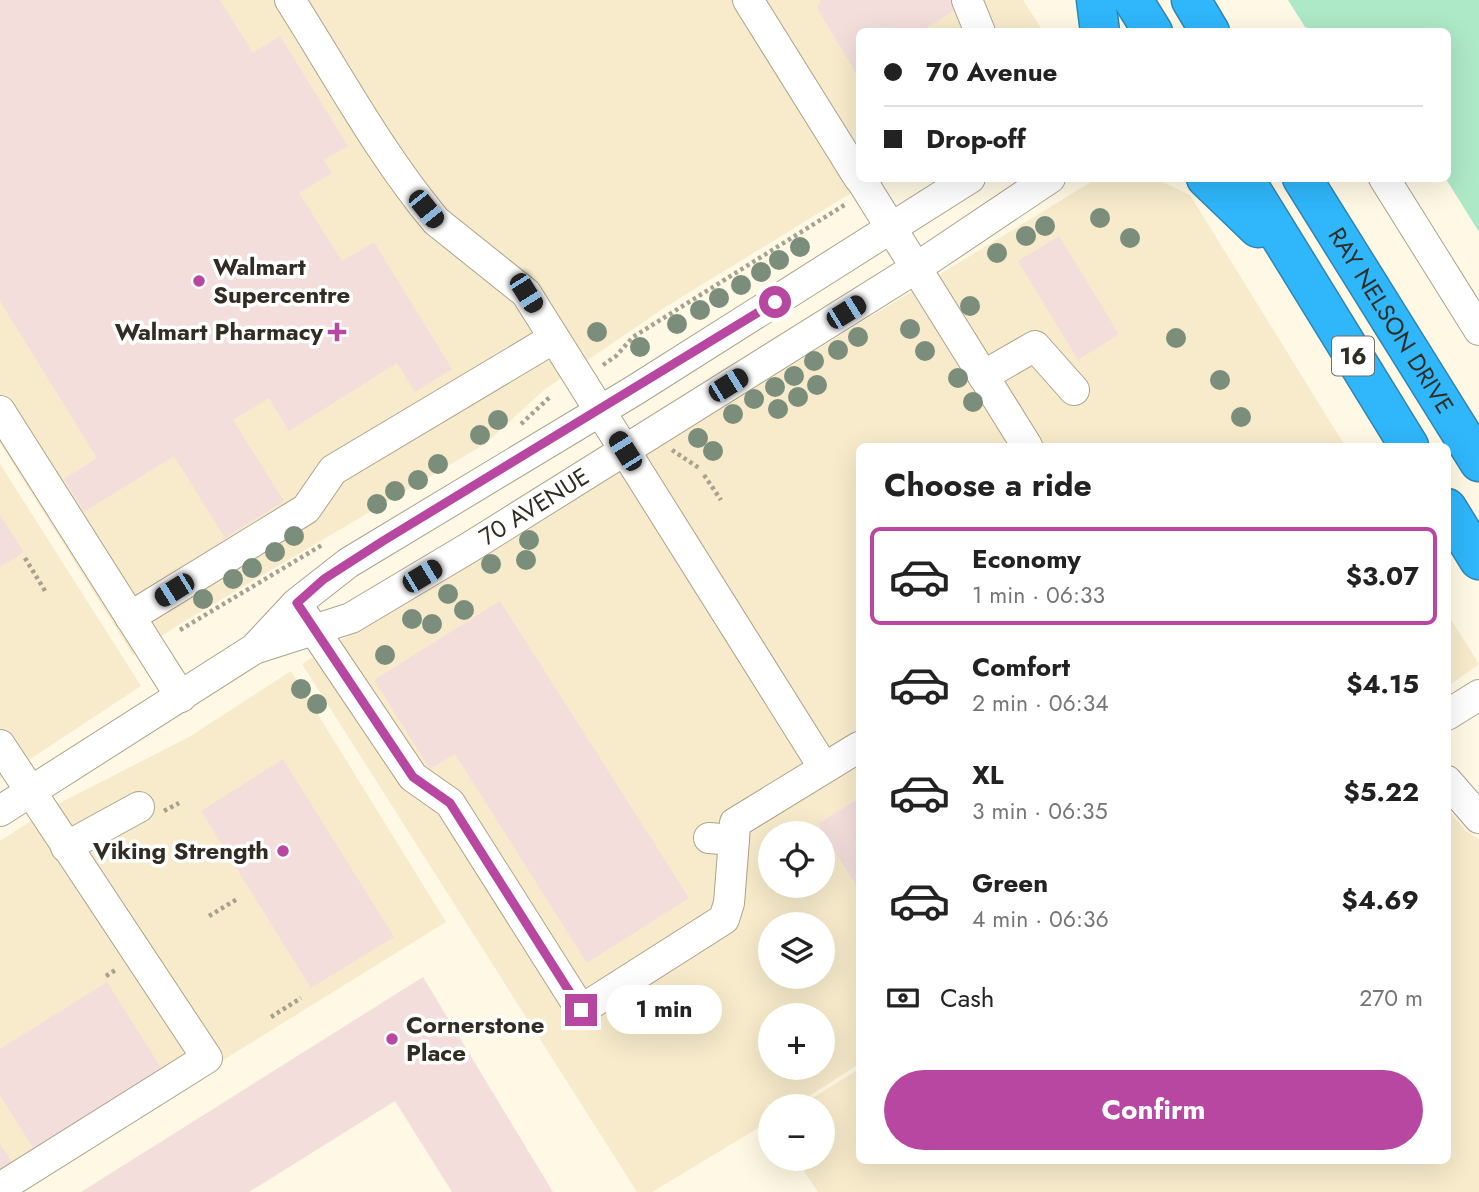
<!DOCTYPE html>
<html lang="en">
<head>
<meta charset="utf-8">
<style>
  :root { --surface:#fff; --page:#f6f6f6; --text:#222; --muted:#767676; --line:#e0e0e0; --accent:#b847a2 }
  body { margin:0; font-family:Jost,sans-serif; background:var(--page); color:var(--text); height:100vh; display:flex; flex-direction:column; font-size:26px; white-space:nowrap }
  * { box-sizing:border-box; margin:0 }
  p { font-size:23px; color:var(--muted) }
  .icon { flex:none; width:38px; height:38px; fill:none; stroke:currentColor; stroke-width:2; stroke-linecap:round; stroke-linejoin:round }
  .map { position:relative; flex:1; overflow:hidden }
  .panel { position:absolute; left:856px; top:443px; width:595px; height:721px; display:flex; flex-direction:column; background:var(--surface); border-radius:10px; box-shadow:0 7px 28px #0002 }
  .panel>* { flex:none }
  .banner { position:absolute; left:856px; top:28px; width:595px; height:154px; border-radius:10px; box-shadow:0 7px 28px #0002; display:grid; align-content:center; height:154px; padding:0 28px; background:var(--surface) }
  .buttons { position:absolute; left:758px; top:821px; display:grid; gap:14px }
  .buttons a { display:grid; place-items:center; width:77px; height:77px; border-radius:50%; background:var(--surface); box-shadow:0 7px 28px #0002; font-size:35px }
  .end { position:absolute; width:32px; height:32px; margin:-16px; border:9px solid #b847a2; background:#fff; box-shadow:0 0 0 4px #fff }
  .from { border-radius:50% }
  .bubble { position:absolute; height:49px; border-radius:24px; background:var(--surface); box-shadow:0 7px 28px #0002; font-size:23px; font-weight:700; line-height:49px; text-align:center }
  .car { position:absolute; width:21px; height:42px; margin:-21px -10px; border-radius:9px; box-shadow:0 0 5px 2px #0007; background:linear-gradient(#222 24%,#8ab4d8 0 40%,#222 0 76%,#8ab4d8 0 86%,#222 0) }
  .banner b { display:flex; align-items:center; gap:24px; height:66px; font-size:26px }
  .banner b+b { border-top:2px solid var(--line) }
  .banner i { width:18px; height:18px; background:var(--text) }
  ul { padding:0; list-style:none }
  li { display:flex; align-items:center; gap:21px; height:98px; margin:0 14px 10px; padding:0 14px; border:4px solid transparent; border-radius:10px }
  li div { flex:1 }
  li b { display:block; font-size:26px }
  li em { font-style:normal; font-weight:700 }
  li.on { border-color:var(--accent) }
  li>.icon { width:63px; height:63px; stroke-width:1.5 }
  h2 { padding:0 28px; font-size:32px; line-height:84px }
  .pay { display:flex; align-items:center; gap:18px; height:77px; padding:0 28px; font-size:26px }
  .pay p { margin-inline-start:auto }
  .action { display:flex; gap:14px; margin-top:auto; padding:14px 28px }
  .action a { flex:1; height:80px; border-radius:42px; background:var(--accent); color:#fff; font-size:28px; font-weight:700; line-height:80px; text-align:center }
  .map>svg:first-child { display:block }
</style>
</head>
<body>
<div class="map">
<svg width="1479" height="1192" viewBox="0 0 1479 1192">
  <rect width="100%" height="100%" fill="#fff8e4"/>
  <path fill="#f7ebcb" fill-rule="evenodd" d="M0,0h1023l20,31 -184,1v146l15,1 -207,127 -123,84 -59,54 -302,178 -50,33 -133,-212z
    M1096,179h60l34,16 155,251h-486v618l-65,42h-24v15l-118,71h-15l-335,-528zM770,833h52v53h-52zM770,924h52v52h-52zM770,1015h52v53h-52z
    M0,464l141,222 -141,93z
    M1447,613l32,51 -32,23z
    M291,671l155,251 -436,270h-10v-351l56,-36 133,-68z
    M1447,809l19,22 13,8v353h-661l-22,-33 26,-1v-52h-22l59,-37v91h588z"/>
  <path fill="#ade8c7" d="M1288,0h191v232l-33,-53 1,-147 -128,-1 -14,-4z"/>
  <path fill="#f3dedc" d="M0,0h220l33,53 27,-17 68,110 -24,14 8,13 -33,20 43,68 32,-19 78,127 -37,23 -18,-29 -108,68 -20,-33 -36,22 51,81 -59,37 -51,-82 -90,56 -20,-33 33,-21 -97,-157z
    M821,0h138l3,5 -41,27h-62v46l-42,-70z
    M1059,236l60,98 -41,26 -60,-99z
    M0,515l24,37 -24,15z
    M500,601l189,297 -102,65 -132,-209 -25,15 -56,-89z
    M283,759l111,178 -83,51 -110,-177z
    M859,798v92l-41,-66z
    M423,977l130,215h-101l-57,-91 -146,91h-168z
    M107,982l56,89 -128,80 -35,-56v-46z
    M0,1144l13,20 -13,8z"/>
  <g fill="none" stroke-linecap="round" stroke-linejoin="round">
    <g stroke="#aca38c" stroke-width="32">
      <g id="minor">
        <path d="M290,0c47,74 90,154 146,221l90,72 298,475"/>
        <path d="M748,0l111,178"/>
        <path d="M967,0l13,32"/>
        <path d="M860,178l167,268"/>
        <path d="M1384,178l95,152"/>
        <path d="M983,376l52,-30 39,44"/>
        <path d="M0,411l181,286"/>
        <path d="M304,615l109,162 37,26 131,207 143,-91 5,-16 5,-63"/>
        <path d="M130,617l176,-108 27,-39 221,-132"/>
        <path id="s1" d="M257,648l94,-30 119,-71 446,-279 134,-90"/>
        <path d="M1447,715l32,-20"/>
        <path d="M0,745l207,313 -207,130"/>
        <path d="M1447,781l32,37"/>
        <path d="M0,811l254,-162 43,-46 51,-40 287,-173 335,-212"/>
        <path d="M709,838l25,2 1,-17 124,-76"/>
        <path d="M66,847l73,-40"/>
      </g>
    </g>
    <g stroke="#3086b0" stroke-width="41">
      <g id="highway">
        <path d="M1096,0l4,32"/>
        <path d="M1133,0l20,32"/>
        <path d="M1191,0l19,32"/>
        <path d="M1206,178l52,50"/>
        <path d="M1244,178l165,268"/>
        <path id="s2" d="M1302,178l177,284"/>
        <path d="M1447,508l32,52"/>
      </g>
    </g>
    <path stroke="#a7a192" stroke-width="4.5" stroke-dasharray="3.5 3.5" stroke-linecap="butt" d="M603,365l13,-9 17,-19 213,-133
      M521,424l30,-28
      M672,450l27,18
      M704,475l17,25
      M25,558l20,33
      M180,630l142,-85
      M164,811l15,-8
      M209,916l30,-18
      M106,976l11,-7
      M271,1017l30,-19"/>
    <use href="#minor" stroke="#fff" stroke-width="30"/>
    <use href="#highway" stroke="#2fb6fb" stroke-width="38"/>
  </g>
  <g fill="#7a8e7b">
    <circle cx="1100" cy="218" r="10"/>
    <circle cx="1045" cy="226" r="10"/>
    <circle cx="1026" cy="236" r="10"/>
    <circle cx="1130" cy="238" r="10"/>
    <circle cx="800" cy="247" r="10"/>
    <circle cx="997" cy="253" r="10"/>
    <circle cx="779" cy="260" r="10"/>
    <circle cx="761" cy="272" r="10"/>
    <circle cx="741" cy="285" r="10"/>
    <circle cx="719" cy="298" r="10"/>
    <circle cx="970" cy="306" r="10"/>
    <circle cx="700" cy="310" r="10"/>
    <circle cx="677" cy="324" r="10"/>
    <circle cx="910" cy="329" r="10"/>
    <circle cx="597" cy="332" r="10"/>
    <circle cx="858" cy="337" r="10"/>
    <circle cx="1176" cy="338" r="10"/>
    <circle cx="640" cy="347" r="10"/>
    <circle cx="838" cy="350" r="10"/>
    <circle cx="925" cy="351" r="10"/>
    <circle cx="814" cy="361" r="10"/>
    <circle cx="794" cy="376" r="10"/>
    <circle cx="958" cy="378" r="10"/>
    <circle cx="1220" cy="380" r="10"/>
    <circle cx="817" cy="385" r="10"/>
    <circle cx="775" cy="387" r="10"/>
    <circle cx="798" cy="397" r="10"/>
    <circle cx="754" cy="399" r="10"/>
    <circle cx="973" cy="402" r="10"/>
    <circle cx="778" cy="409" r="10"/>
    <circle cx="733" cy="414" r="10"/>
    <circle cx="1241" cy="417" r="10"/>
    <circle cx="498" cy="420" r="10"/>
    <circle cx="480" cy="435" r="10"/>
    <circle cx="698" cy="438" r="10"/>
    <circle cx="713" cy="451" r="10"/>
    <circle cx="438" cy="464" r="10"/>
    <circle cx="418" cy="480" r="10"/>
    <circle cx="395" cy="491" r="10"/>
    <circle cx="377" cy="504" r="10"/>
    <circle cx="294" cy="536" r="10"/>
    <circle cx="529" cy="540" r="10"/>
    <circle cx="275" cy="552" r="10"/>
    <circle cx="526" cy="560" r="10"/>
    <circle cx="491" cy="564" r="10"/>
    <circle cx="252" cy="568" r="10"/>
    <circle cx="233" cy="579" r="10"/>
    <circle cx="448" cy="594" r="10"/>
    <circle cx="203" cy="599" r="10"/>
    <circle cx="464" cy="610" r="10"/>
    <circle cx="412" cy="619" r="10"/>
    <circle cx="432" cy="624" r="10"/>
    <circle cx="385" cy="655" r="10"/>
    <circle cx="301" cy="689" r="10"/>
    <circle cx="317" cy="704" r="10"/>
  </g>
  <g fill="none" stroke-linecap="round" stroke-linejoin="round">
    <path stroke="#b847a2" stroke-width="9" d="M581,1010l-131,-207 -37,-26 -116,-174 27,-24 59,-38 392,-239"/>
  </g>
  <g fill="#b847a2" stroke="#fff" stroke-width="2.5">
    <circle cx="199" cy="281" r="7"/>
    <path d="M333.5 321.5h7v7h7v7h-7v7h-7v-7h-7v-7h7z"/>
    <circle cx="283" cy="851" r="7"/>
    <circle cx="392" cy="1039" r="7"/>
  </g>
  <g text-anchor="middle" stroke-width="7" stroke-linejoin="round" paint-order="stroke">
    <rect fill="#fff" stroke="#6f6c66" stroke-width="2" x="1332" y="336.5" width="42" height="39" rx="5"/>
    <g font-size="23" font-weight="bold" fill="#312d24">
      <text x="1353" y="364">16</text>
    </g>
    <g font-size="24" font-weight="bold" fill="#312d24" stroke="#fff" text-anchor="start">
      <text x="213" y="275">Walmart<tspan x="213" dy="28">Supercentre</tspan></text>
      <text x="323" y="340" text-anchor="end">Walmart Pharmacy</text>
      <text x="269" y="859" text-anchor="end">Viking Strength</text>
      <text x="406" y="1033">Cornerstone<tspan x="406" dy="28">Place</tspan></text>
    </g>
    <g font-size="24" fill="#312d24" stroke="#fff">
      <text dy="8" stroke="none"><textPath href="#s2" startOffset="168">RAY NELSON DRIVE</textPath></text>
      <text dy="8" stroke="none"><textPath href="#s1" startOffset="313">70 AVENUE</textPath></text>
    </g>
  </g>
</svg>
<div class="buttons">
<a><svg class="icon" aria-label="locate" viewBox="0 0 24 24"><circle cx="12" cy="12" r="6"/><path d="M12 2v4M12 18v4M2 12h4M18 12h4"/></svg></a>
<a><svg class="icon" aria-label="layers" viewBox="0 0 24 24"><path d="M12 4l9 5-9 5-9-5zM3 14l9 5 9-5"/></svg></a>
<a>+</a>
<a>−</a>
</div>
<i class="end from" style="left:775px;top:302px"></i>
<i class="end" style="left:581px;top:1010px"></i>
<div class="bubble" style="left:606px;top:985px;width:116px">1 min</div>
<i class="car" style="left:426px;top:209px;rotate:141deg"></i>
<i class="car" style="left:526px;top:293px;rotate:148deg"></i>
<i class="car" style="left:846px;top:312px;rotate:58deg"></i>
<i class="car" style="left:728px;top:385px;rotate:58deg"></i>
<i class="car" style="left:625px;top:451px;rotate:328deg"></i>
<i class="car" style="left:422px;top:576px;rotate:59deg"></i>
<i class="car" style="left:174px;top:590px;rotate:238deg"></i>
<div class="banner">
<b><i class="from"></i>70 Avenue</b>
<b><i></i>Drop-off</b>
</div>
<section class="panel">
<h2>Choose a ride</h2>
<ul>
<li class="on"><svg class="icon" aria-label="car" viewBox="0 0 24 24"><path d="M5 17H2v-5l4-1 3-4h7l3 4 3 1v5h-3M9 17h6M6 11h13"/><circle cx="7" cy="17" r="2"/><circle cx="17" cy="17" r="2"/></svg><div><b>Economy</b><p>1 min · 06:33</p></div><em>$3.07</em></li>
<li><svg class="icon" aria-label="car" viewBox="0 0 24 24"><path d="M5 17H2v-5l4-1 3-4h7l3 4 3 1v5h-3M9 17h6M6 11h13"/><circle cx="7" cy="17" r="2"/><circle cx="17" cy="17" r="2"/></svg><div><b>Comfort</b><p>2 min · 06:34</p></div><em>$4.15</em></li>
<li><svg class="icon" aria-label="car" viewBox="0 0 24 24"><path d="M5 17H2v-5l4-1 3-4h7l3 4 3 1v5h-3M9 17h6M6 11h13"/><circle cx="7" cy="17" r="2"/><circle cx="17" cy="17" r="2"/></svg><div><b>XL</b><p>3 min · 06:35</p></div><em>$5.22</em></li>
<li><svg class="icon" aria-label="car" viewBox="0 0 24 24"><path d="M5 17H2v-5l4-1 3-4h7l3 4 3 1v5h-3M9 17h6M6 11h13"/><circle cx="7" cy="17" r="2"/><circle cx="17" cy="17" r="2"/></svg><div><b>Green</b><p>4 min · 06:36</p></div><em>$4.69</em></li>
</ul>
<div class="pay"><svg class="icon" aria-label="cash" viewBox="0 0 24 24"><path d="M3 7h18v10H3z"/><circle cx="12" cy="12" r="2"/></svg>Cash<p>270 m</p></div>
<div class="action"><a>Confirm</a></div>
</section>
</div>
</body>
</html>
